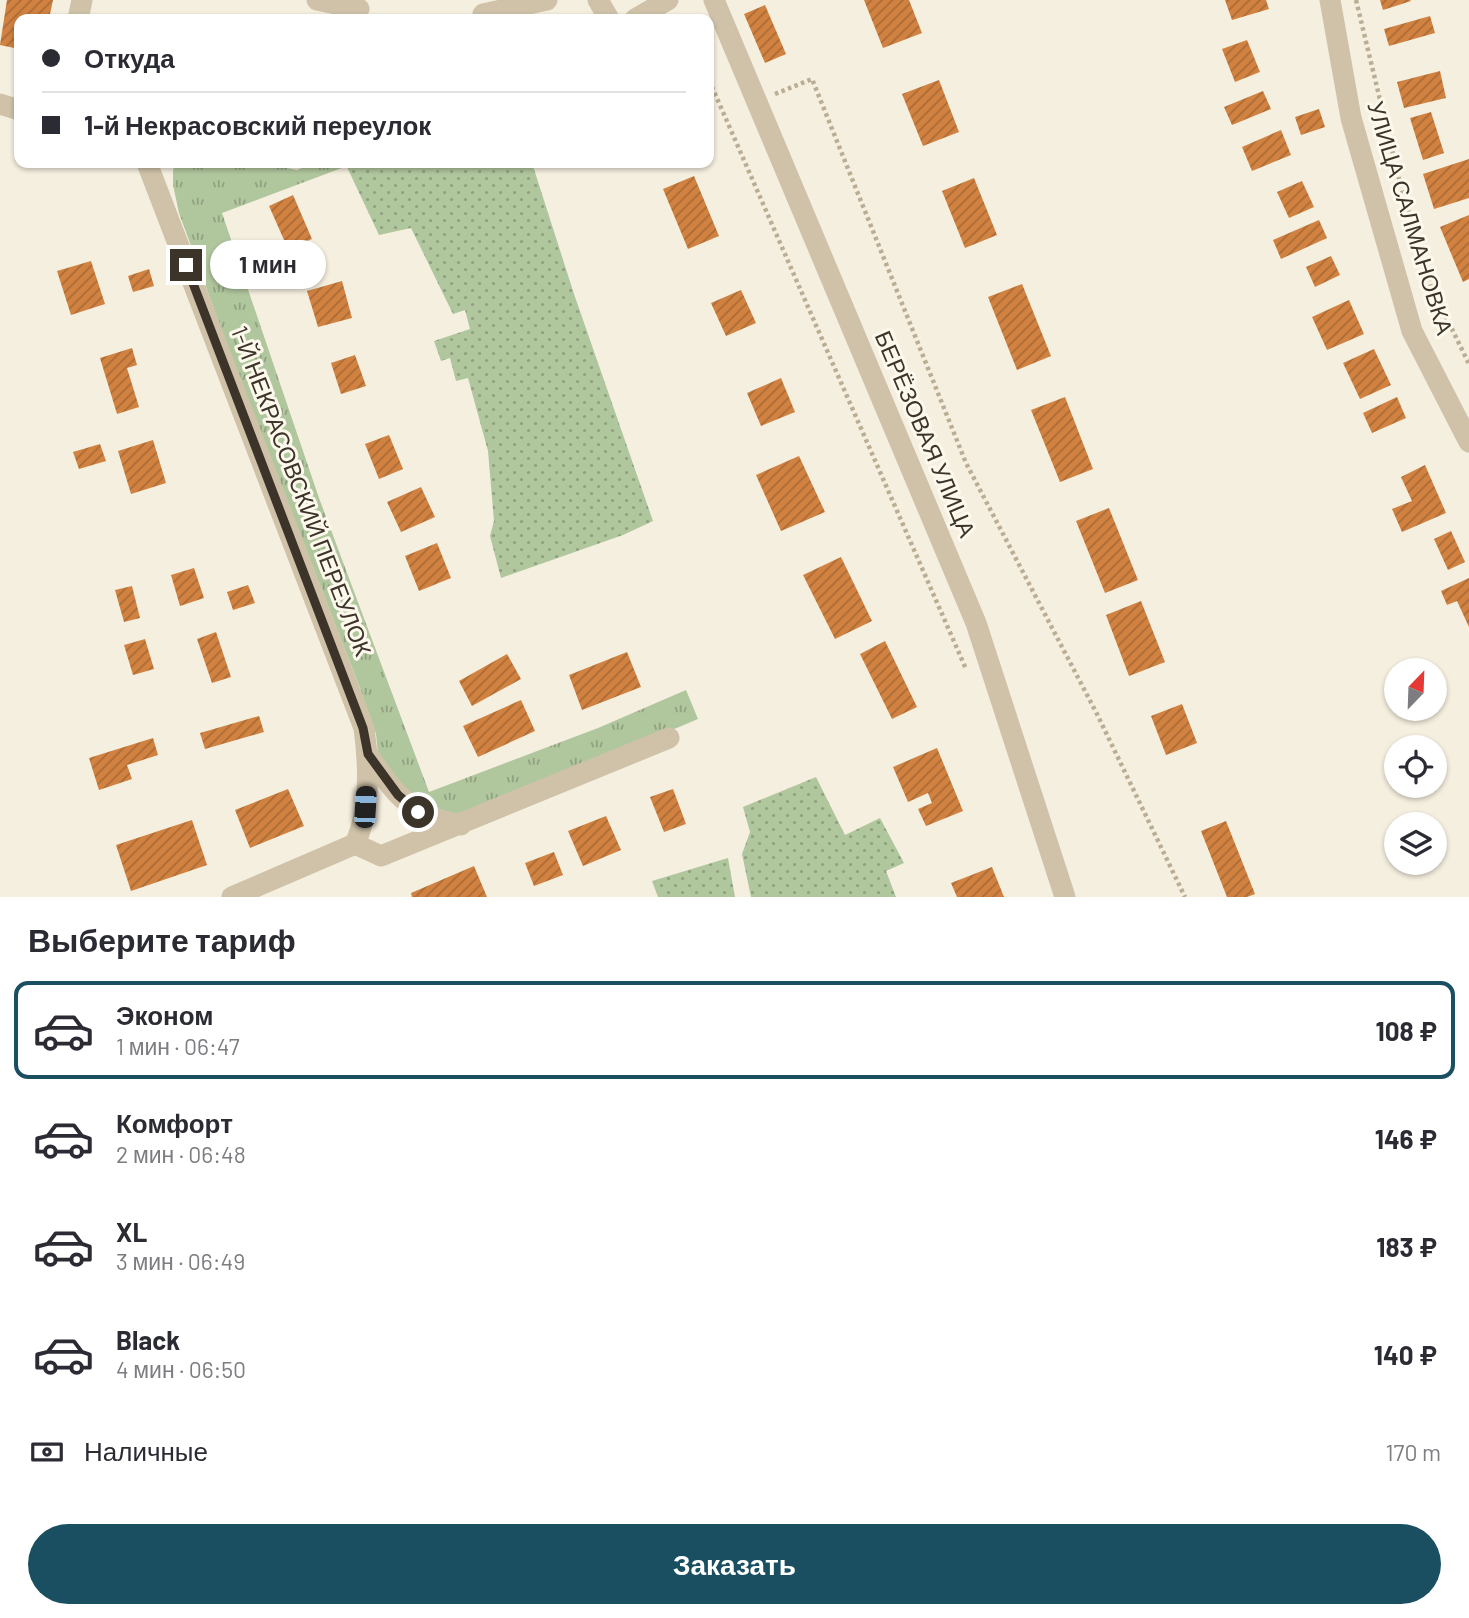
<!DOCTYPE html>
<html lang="ru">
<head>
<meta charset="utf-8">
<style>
  :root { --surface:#fff; --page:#f7f7f7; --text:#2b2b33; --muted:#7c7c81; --line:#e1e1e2; --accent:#1a4f62 }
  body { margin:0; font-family:Barlow,sans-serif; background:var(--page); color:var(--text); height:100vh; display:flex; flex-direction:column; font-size:26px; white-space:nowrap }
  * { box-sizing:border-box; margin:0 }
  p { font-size:23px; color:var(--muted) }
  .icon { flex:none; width:38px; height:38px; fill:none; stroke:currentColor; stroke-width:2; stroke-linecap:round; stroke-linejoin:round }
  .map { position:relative; height:897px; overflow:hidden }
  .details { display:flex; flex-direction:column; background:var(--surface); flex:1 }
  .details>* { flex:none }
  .guide { position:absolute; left:14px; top:14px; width:700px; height:154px; border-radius:14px; box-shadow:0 2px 5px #0004; display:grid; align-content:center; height:154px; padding:0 28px; background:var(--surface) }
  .needle { width:46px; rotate:23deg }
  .controls { position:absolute; left:1384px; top:658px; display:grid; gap:14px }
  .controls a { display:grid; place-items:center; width:63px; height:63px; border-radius:50%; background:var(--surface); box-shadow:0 2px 5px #0004; font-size:35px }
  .end { position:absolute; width:32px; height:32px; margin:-16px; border:9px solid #3c3329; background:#fff; box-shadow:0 0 0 4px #fff }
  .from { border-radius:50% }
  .bubble { position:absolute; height:49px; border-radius:24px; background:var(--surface); box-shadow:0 2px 5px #0004; font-size:23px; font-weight:700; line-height:49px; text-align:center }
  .car { position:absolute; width:21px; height:42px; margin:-21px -10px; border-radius:9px; box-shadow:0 0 5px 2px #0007; background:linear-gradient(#222 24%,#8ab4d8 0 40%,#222 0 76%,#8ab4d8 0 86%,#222 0) }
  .guide b { display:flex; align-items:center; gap:24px; height:66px; font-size:26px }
  .guide b+b { border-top:2px solid var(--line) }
  .guide i { width:18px; height:18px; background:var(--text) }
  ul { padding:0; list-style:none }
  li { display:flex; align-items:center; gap:21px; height:98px; margin:0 14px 10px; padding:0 14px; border:4px solid transparent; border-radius:14px }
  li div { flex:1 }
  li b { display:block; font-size:26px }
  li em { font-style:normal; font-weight:700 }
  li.selected { border-color:var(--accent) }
  li>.icon { width:63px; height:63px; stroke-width:1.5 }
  h2 { padding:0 28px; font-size:32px; line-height:84px }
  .pay { display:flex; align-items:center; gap:18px; height:77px; padding:0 28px; font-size:26px }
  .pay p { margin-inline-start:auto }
  .cta { display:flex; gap:14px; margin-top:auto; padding:14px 28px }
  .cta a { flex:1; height:80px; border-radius:42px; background:var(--accent); color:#fff; font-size:28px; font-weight:700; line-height:80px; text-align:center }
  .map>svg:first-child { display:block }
</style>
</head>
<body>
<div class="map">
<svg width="1469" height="897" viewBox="0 0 1469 897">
  <defs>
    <pattern id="grass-tufts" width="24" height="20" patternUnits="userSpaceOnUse" patternTransform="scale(1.75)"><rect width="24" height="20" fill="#b0c69d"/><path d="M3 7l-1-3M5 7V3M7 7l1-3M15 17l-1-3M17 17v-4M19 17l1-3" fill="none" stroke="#90a180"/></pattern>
    <pattern id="garden-dots" width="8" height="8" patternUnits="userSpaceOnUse" patternTransform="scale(1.75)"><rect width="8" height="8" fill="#b0c69d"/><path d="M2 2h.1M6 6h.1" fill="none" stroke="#90a180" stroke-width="1.8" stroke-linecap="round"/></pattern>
    <pattern id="building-hatch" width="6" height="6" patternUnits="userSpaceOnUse" patternTransform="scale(1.75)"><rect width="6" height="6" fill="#d18241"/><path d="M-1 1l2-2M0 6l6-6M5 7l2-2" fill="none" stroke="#ab6b36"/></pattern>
  </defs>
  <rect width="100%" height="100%" fill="#f5efdf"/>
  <path fill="url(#grass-tufts)" d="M175,163h84l38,7 17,-7h41l-133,50 97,285 110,294 169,-64 88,-38 12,29 -149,63 -97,35 -42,-18 -32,-45 -2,-20 -16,-46 -128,-330 -53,-145 -6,-28v-14z"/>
  <path fill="url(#garden-dots)" d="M355,163h177l42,131 79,227 -30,14 -122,43 -11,-42 4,-15 -6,-70 -20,-73 -12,3 -6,-23 -9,3 -7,-20 36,-12 -5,-19 -12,4 -42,-86 -32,7 -33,-70z
    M816,777l29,58 35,-17 24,45 -18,8 10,26h-145l-9,-43 8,-22 -7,-25z
    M728,858l7,39h-77l-6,-16z"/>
  <path fill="url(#building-hatch)" d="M7,0h46l-4,19h-30v30l-19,-4z
    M864,0h45l13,33 -39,15z
    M1225,0h41l3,9 -37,11z
    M1380,0h30l1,1 -28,9z
    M765,5l21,49 -21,9 -21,-49z
    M1430,16l5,17 -46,13 -5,-17z
    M1247,40l13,32 -25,10 -13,-33z
    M1440,71l6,27 -42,10 -7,-26z
    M939,80l20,52 -36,14 -21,-52z
    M1263,91l8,18 -39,16 -8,-18z
    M1319,109l6,18 -24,8 -6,-18z
    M1431,112l13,41 -21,7 -13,-42z
    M1281,130l10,25 -39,16 -10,-24z
    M1469,159v39l-35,11 -11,-35z
    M694,176l25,60 -31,13 -25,-60z
    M974,178l23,57 -32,13 -23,-57z
    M1302,181l12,26 -25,11 -12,-26z
    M293,195l19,44 -24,10 -19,-43z
    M1469,215v64l-6,3 -23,-55z
    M1319,220l8,18 -46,21 -8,-19z
    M1331,256l9,19 -25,12 -9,-20z
    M91,261l14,43 -34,11 -14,-44z
    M149,269l5,17 -21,6 -5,-16z
    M342,281l10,37 -34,9 -11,-36z
    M1022,284l29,72 -34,14 -29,-73z
    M741,290l15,33 -30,13 -15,-33z
    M1349,300l15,34 -37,16 -15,-33z
    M132,348l5,17 -10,3 12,39 -22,7 -17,-56z
    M1374,349l17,36 -31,14 -17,-36z
    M355,355l11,31 -25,8 -10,-31z
    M781,378l14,34 -34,14 -14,-33z
    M1065,397l28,72 -33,13 -29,-72z
    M1397,397l9,21 -34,15 -9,-20z
    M389,435l14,34 -24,10 -14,-35z
    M153,440l13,43 -35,11 -13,-43z
    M100,444l6,17 -27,8 -6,-17z
    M799,456l26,56 -44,19 -25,-56z
    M1425,465l21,48 -44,19 -10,-23 20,-8 -11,-24z
    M421,487l14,30 -34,15 -14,-30z
    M1109,508l29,72 -33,13 -29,-72z
    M1451,531l14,31 -17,8 -14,-31z
    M437,543l14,35 -32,13 -14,-35z
    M841,557l31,64 -37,18 -32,-64z
    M194,568l10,30 -24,8 -9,-31z
    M1469,578v49l-12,-26 -10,4 -6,-14z
    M248,585l7,18 -22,7 -6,-18z
    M132,586l8,32 -16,4 -9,-32z
    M1141,601l24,61 -36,14 -23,-61z
    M216,632l15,45 -19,6 -15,-44z
    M145,639l9,30 -21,6 -9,-30z
    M885,641l32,66 -25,12 -32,-65z
    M627,652l14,35 -59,23 -13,-35z
    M507,654l14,25 -49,27 -13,-25z
    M521,700l14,31 -57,26 -15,-31z
    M1182,704l15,39 -31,12 -15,-39z
    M259,716l5,16 -59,17 -5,-16z
    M153,738l5,17 -31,10 5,14 -33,11 -10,-32z
    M937,748l26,63 -37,15 -8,-17 14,-6 -4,-10 -20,9 -15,-35z
    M288,789l16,37 -54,22 -15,-38z
    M673,789l13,35 -22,8 -14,-35z
    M606,816l15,34 -38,16 -15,-35z
    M192,820l15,45 -76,26 -15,-46z
    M1226,821l29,73 -8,3h-20l-26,-66z
    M554,852l9,23 -29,11 -9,-23z
    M474,866l13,31h-75l-1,-4z
    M992,867l12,30h-47l-6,-14z"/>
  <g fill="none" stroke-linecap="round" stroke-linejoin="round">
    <path stroke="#bbad93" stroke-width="4.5" stroke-dasharray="3.5 3.5" stroke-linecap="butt" d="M1356,0l45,187 30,99 38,78
      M709,80l257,589
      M775,94l37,-15 154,384 131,251 88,183"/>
    <path stroke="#cfc2a9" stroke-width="21" d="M317,0l42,9
      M598,0l11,19
      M714,0l262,623 89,274
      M1330,0l21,118 61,213 57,111
      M78,19l4,-19
      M485,19l-2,-5 64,-14
      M635,19l33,-19
      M0,104l19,6
      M147,163l217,565c5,37 7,81 -9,116
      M368,754c27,41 43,62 93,71
      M355,844l26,12 288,-118
      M232,897l123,-53"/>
  </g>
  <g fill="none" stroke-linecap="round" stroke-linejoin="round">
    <path stroke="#3c3329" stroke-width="9" d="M186,265l177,463 5,26 30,41 20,17"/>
  </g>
  <g text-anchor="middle" stroke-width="6" stroke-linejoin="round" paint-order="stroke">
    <g font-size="23" fill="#3c3329" stroke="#fcf8ec">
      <text transform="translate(1410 218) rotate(73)" y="8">УЛИЦА САЛМАНОВКА</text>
      <text transform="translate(925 434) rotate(67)" y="8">БЕРЁЗОВАЯ УЛИЦА</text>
      <text transform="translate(301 491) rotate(69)" y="8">1-Й НЕКРАСОВСКИЙ ПЕРЕУЛОК</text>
    </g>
  </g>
</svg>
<div class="controls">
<a><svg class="needle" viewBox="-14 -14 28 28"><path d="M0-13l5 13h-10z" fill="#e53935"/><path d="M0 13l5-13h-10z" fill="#7c7c81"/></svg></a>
<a><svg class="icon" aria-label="locate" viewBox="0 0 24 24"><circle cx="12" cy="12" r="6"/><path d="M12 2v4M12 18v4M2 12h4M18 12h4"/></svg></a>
<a><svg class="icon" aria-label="layers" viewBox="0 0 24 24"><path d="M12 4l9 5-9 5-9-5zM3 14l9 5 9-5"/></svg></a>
</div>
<i class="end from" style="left:418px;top:812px"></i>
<i class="end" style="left:186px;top:265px"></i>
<div class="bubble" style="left:210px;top:240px;width:116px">1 мин</div>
<i class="car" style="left:365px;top:807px;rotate:3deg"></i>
<div class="guide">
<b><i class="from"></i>Откуда</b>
<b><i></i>1-й Некрасовский переулок</b>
</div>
</div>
<section class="details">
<h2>Выберите тариф</h2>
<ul>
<li class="selected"><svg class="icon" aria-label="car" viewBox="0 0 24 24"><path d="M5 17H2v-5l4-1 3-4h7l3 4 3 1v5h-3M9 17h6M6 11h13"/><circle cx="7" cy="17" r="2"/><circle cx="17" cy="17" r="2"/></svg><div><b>Эконом</b><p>1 мин · 06:47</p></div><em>108 ₽</em></li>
<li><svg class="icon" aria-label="car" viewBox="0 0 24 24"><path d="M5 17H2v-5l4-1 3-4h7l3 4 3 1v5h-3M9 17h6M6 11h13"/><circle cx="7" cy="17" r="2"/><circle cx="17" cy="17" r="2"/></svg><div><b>Комфорт</b><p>2 мин · 06:48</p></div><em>146 ₽</em></li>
<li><svg class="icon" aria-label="car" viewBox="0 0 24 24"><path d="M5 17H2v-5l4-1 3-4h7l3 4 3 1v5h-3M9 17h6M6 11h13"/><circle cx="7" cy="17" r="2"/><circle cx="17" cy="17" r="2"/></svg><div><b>XL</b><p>3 мин · 06:49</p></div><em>183 ₽</em></li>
<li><svg class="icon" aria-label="car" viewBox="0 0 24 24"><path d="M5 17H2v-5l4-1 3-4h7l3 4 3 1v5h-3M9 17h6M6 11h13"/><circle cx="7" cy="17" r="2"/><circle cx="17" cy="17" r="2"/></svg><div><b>Black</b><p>4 мин · 06:50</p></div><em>140 ₽</em></li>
</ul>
<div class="pay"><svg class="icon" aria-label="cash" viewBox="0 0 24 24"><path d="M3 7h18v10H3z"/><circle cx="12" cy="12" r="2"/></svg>Наличные<p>170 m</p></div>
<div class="cta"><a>Заказать</a></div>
</section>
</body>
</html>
